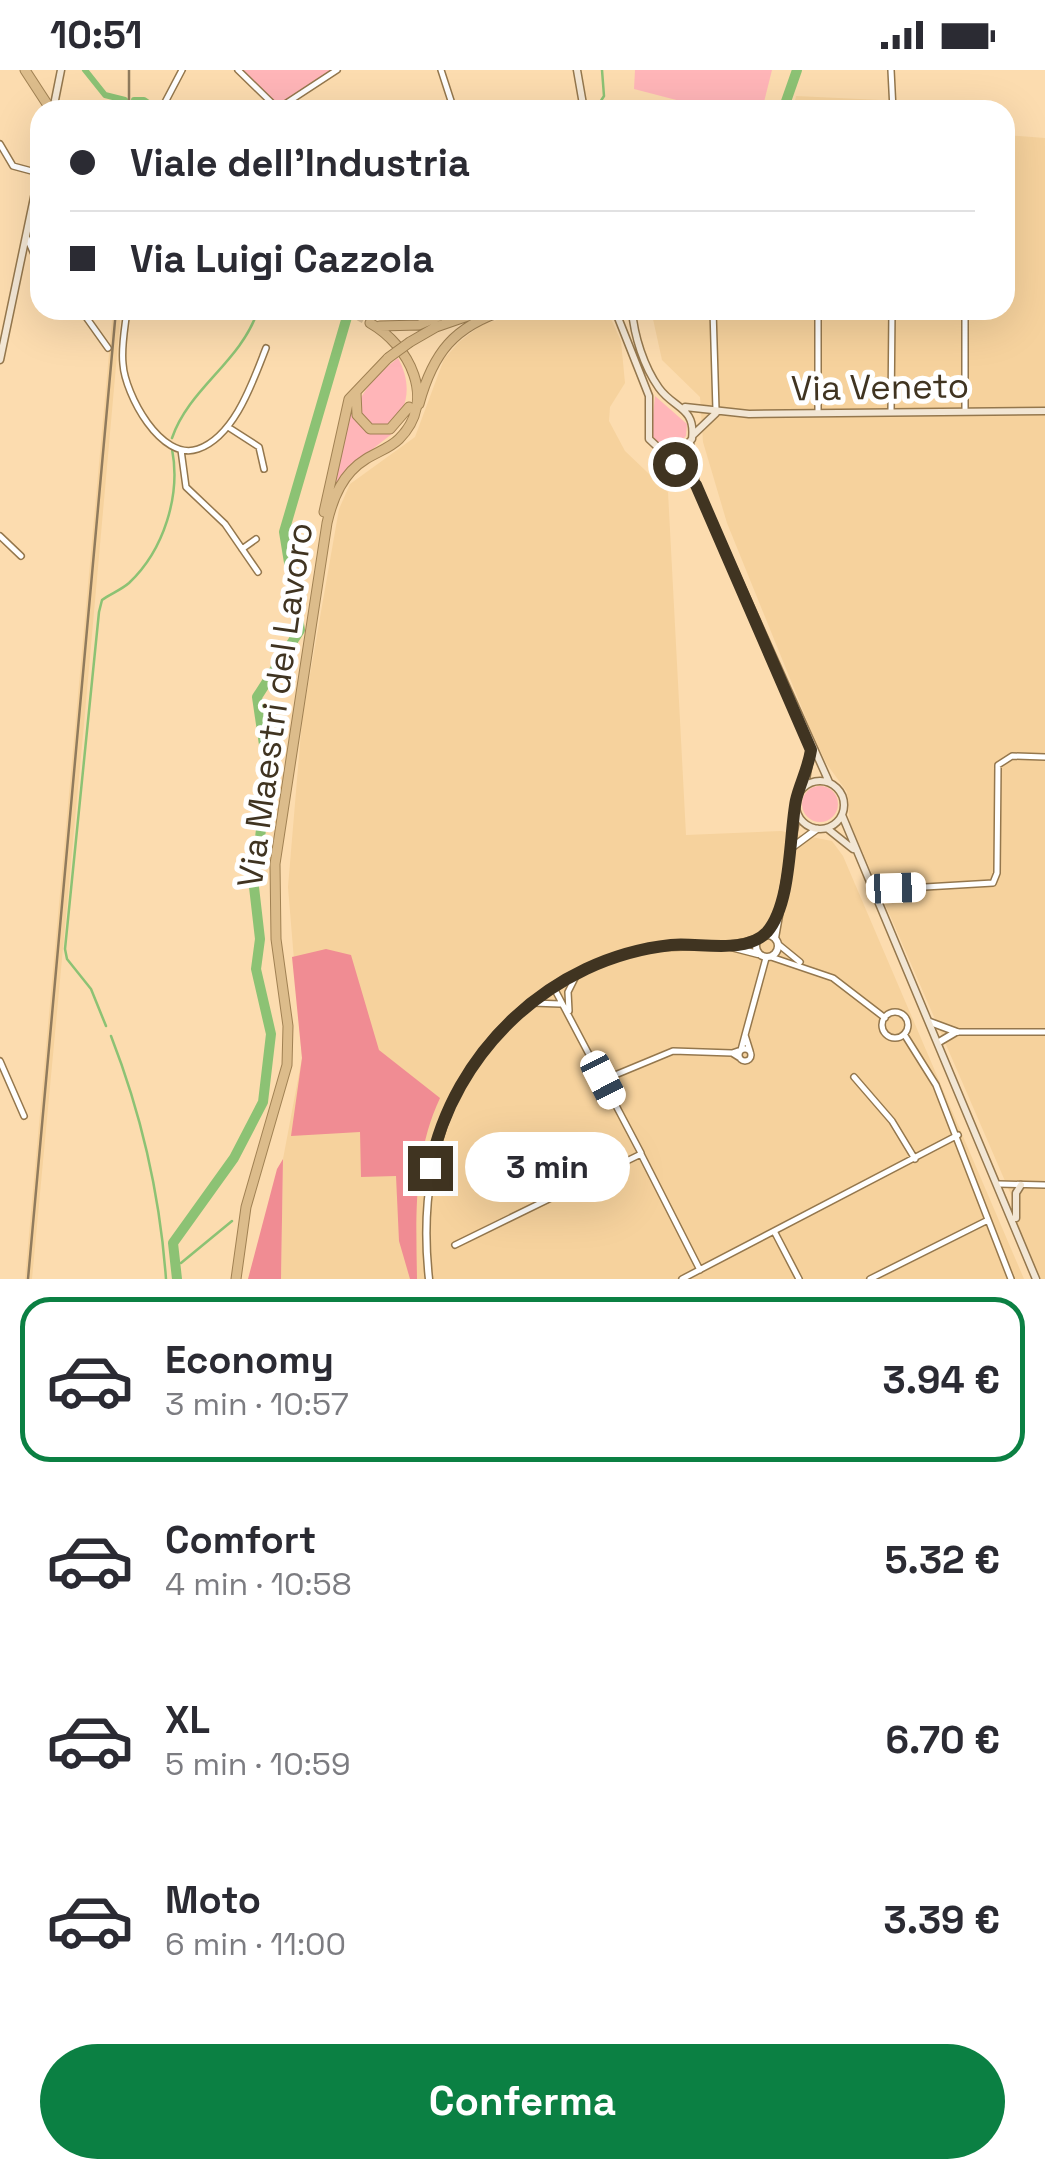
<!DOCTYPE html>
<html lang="it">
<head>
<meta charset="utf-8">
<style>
  :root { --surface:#fff; --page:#f7f7f7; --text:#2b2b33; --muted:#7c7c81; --line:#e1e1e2; --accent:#0b8043 }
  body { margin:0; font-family:"Space Grotesk",sans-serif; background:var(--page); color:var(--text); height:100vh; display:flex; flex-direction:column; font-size:38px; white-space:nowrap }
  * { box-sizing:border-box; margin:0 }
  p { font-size:32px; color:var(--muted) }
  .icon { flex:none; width:55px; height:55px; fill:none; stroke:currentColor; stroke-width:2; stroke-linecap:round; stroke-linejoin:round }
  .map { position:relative; height:1209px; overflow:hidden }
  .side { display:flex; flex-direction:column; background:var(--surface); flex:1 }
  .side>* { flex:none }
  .guide { position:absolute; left:30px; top:30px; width:985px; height:220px; border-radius:30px; box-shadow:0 10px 40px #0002; display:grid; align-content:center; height:220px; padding:0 40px; background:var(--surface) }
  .end { position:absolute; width:45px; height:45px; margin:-22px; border:12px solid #403421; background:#fff; box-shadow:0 0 0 5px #fff }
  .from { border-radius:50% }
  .bubble { position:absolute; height:70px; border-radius:35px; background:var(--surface); box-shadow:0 10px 40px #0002; font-size:32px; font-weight:800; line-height:70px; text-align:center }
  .car { position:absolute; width:30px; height:60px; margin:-30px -15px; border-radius:12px; box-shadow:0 0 8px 2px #0007; background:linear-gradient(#fff 24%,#345 0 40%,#fff 0 76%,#345 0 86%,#fff 0) }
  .guide b { display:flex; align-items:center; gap:35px; height:95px; font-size:38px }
  .guide b+b { border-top:2px solid var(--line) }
  .guide i { width:25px; height:25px; background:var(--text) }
  ul { padding:18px 0 0; list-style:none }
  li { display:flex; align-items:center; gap:30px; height:165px; margin:0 20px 15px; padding:0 20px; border:5px solid transparent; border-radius:30px }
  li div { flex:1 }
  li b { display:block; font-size:38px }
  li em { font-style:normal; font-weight:800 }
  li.active { border-color:var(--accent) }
  li>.icon { width:90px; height:90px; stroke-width:1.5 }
  .button { display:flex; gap:20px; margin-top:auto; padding:20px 40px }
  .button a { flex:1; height:115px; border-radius:60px; background:var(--accent); color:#fff; font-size:40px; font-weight:800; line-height:115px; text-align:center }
  .status { display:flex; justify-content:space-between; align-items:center; height:70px; padding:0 50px; background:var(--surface); direction:ltr }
  .status svg { height:28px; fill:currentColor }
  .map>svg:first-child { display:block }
</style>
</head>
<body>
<div class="status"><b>10:51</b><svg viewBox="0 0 49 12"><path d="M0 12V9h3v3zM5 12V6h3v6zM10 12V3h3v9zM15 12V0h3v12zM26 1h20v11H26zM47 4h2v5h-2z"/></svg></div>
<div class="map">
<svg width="1045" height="1209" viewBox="0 0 1045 1209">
  <rect width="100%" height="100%" fill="#fcdcaf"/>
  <path fill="#f6d29d" d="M796,26l127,6v8h-130z
    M1005,65l40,3v1141h-9l-19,-54 -2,-21 -165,-381 -3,-31 -21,-29 -16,-35 -83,-205 -24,-81 -3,-45 -38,-37 -11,-50h354z
    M113,240h8l-37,414 -52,555h-7z
    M528,240h74l10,11 9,20 4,42 -15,24 -1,14 16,30 43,41 18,343 95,-4 51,10 11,15 181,423h-743l2,-120 19,-101 -14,-171 14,-167 37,-211 11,-25 65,-47 29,-78 15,-17 22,-17z"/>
  <path fill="#ffb5b8" d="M240,0h92l-47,30 -11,2z
    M635,0h137l-10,40h-73l-1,-7 -54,-14z
    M398,288c13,23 13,53 -11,68 -60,-3 -12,-51 11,-68z
    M655,326l32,28 -1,12 -11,11 -14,-1 -10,-11z
    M351,333c6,24 21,36 46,27l-50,39 -18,28z
    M802 734a18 18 0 1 1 36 0a18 18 0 1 1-36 0Z"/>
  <path fill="#f08c93" d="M326,879l25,6 28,95 61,48c-27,58 -24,118 -23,181h-7l-11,-38 -3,-65 -35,1 -1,-45 -69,4 11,-78 -10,-101z
    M283,1089l-2,120h-33l29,-110z"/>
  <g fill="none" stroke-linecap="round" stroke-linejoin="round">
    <path stroke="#8cc274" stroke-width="2.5" d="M595,40l9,-14 -2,-26
      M172,368c17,-50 69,-76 86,-128
      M106,956l-15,-37 -24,-30 -2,-10 34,-337 3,-12c8,-6 19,-10 27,-17 35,-33 52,-88 43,-134
      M111,966c30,77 49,160 55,243
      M181,1193l51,-42"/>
    <path stroke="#8cc274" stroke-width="6" d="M85,0l20,25 20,5
      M134,30h10l13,9"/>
    <path stroke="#8cc274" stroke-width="10" d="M783,40l14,-40
      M177,1209l-4,-36 61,-85 29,-56 8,-68 -15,-65 4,-30 -6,-52 14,-115 -11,-75 43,-67 -16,-98 65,-222"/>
    <path stroke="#d6ba93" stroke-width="9" stroke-dasharray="9 4.5" stroke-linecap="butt" d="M347,240l17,9"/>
    <g stroke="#94774d" stroke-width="8">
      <path id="minor" d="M238,0l35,34h12l52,-34
        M441,0l13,40
        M891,0l2,40
        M161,40l21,-40
        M0,74l13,22 26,7
        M27,168l13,30
        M81,240l27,38
        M127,240c-2,18 -6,37 -4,54 2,30 38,98 75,85 37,-13 55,-68 68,-101
        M713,240l3,100
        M965,240v100
        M818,342v-102
        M891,342l1,-102
        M228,357l31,20 5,22
        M181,380l5,37 39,37 33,48
        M0,466l21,20
        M242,479l14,-10
        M874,820l119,-7 4,-10 1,-108 14,-9 33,1
        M778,874l22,18
        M771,887l62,21 52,40
        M554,918l87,165
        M533,933l27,1
        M569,941l-1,-19 9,-18
        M882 955a13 13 0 1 1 26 0a13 13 0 1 1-26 0Z
        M958,962h87
        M904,964l32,51 75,194
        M745,965l21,-77
        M739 985a6 6 0 1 1 12 0a6 6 0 1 1-12 0Z
        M740,988l-8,-5 9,-3 4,-15 5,16
        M0,991l24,55
        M854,1007l38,44 23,38
        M603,1010l70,-29 59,2
        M999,1114l46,1
        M774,1161l25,48
        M455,1175l186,-91 59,116
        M682,1209l276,-144
        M870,1209l118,-59"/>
    </g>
    <g stroke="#94774d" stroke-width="9">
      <path id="tertiary" d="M794,776l23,-17
        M756 876a11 11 0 1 1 22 0a11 11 0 1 1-22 0Z
        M775,868l22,-124
        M731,877l27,7
        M930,952l27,10
        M939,972l17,-10
        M429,1209c-17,-151 49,-281 201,-326 43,-13 88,0 129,-15"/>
    </g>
    <g stroke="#94774d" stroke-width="9">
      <path id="secondary" d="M577,0l7,40
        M53,40l8,-40
        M615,240l34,86v43l16,15 14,-1 13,-14c4,-32 -18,-30 -33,-51 -15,-21 -25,-52 -27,-78
        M0,290l40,-191
        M685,337l64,7 296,-3
        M693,365l23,-22
        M690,373l6,42 133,297
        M665,384l30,30
        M796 735a24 24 0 1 1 48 0a24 24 0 1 1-48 0Z
        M805,715l6,-34
        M842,745l194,464
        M828,759l25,20
        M1016,1148v-25l5,-8"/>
    </g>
    <g stroke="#a08153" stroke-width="11">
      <path id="trunk" d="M25,0l26,40
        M380,256l39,-1 34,-15
        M410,272l26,-15 49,-17
        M356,322l1,23 13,14h20l19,-22
        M419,334c14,-51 35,-78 87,-94
        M324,442l25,-113 39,-41
        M236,1209l10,-72 41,-142 1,-39 -12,-87 -1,-75 52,-341c6,-26 16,-50 39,-64 11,-7 24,-11 33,-20 39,-39 10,-94 -29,-116"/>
    </g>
    <use href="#minor" stroke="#fff" stroke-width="5"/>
    <use href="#tertiary" stroke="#fff" stroke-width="6"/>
    <use href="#secondary" stroke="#f2e6d4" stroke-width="6"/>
    <use href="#trunk" stroke="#dcbc8b" stroke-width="9"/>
    <path stroke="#907b5d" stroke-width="2.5" d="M129,0v40
      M28,1209l88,-969"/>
    <g stroke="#a08153" stroke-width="11" stroke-linecap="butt">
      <path id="trunk-bridge" d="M388,288l22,-16"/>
    </g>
    <use href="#trunk-bridge" stroke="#dcbc8b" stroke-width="9"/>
  </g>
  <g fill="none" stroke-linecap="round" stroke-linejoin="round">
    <path stroke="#403421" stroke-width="12" d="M430,1098c23,-116 121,-210 241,-223 27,-3 75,10 96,-13 25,-29 22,-97 29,-132 4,-17 12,-31 15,-50l-115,-265 -21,-21"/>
  </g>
  <g text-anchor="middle" stroke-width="10" stroke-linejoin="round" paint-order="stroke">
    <g font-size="35" fill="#403421" stroke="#fff">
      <text transform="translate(880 317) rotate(-1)" y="12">Via Veneto</text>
      <text transform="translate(275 635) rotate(-82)" y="12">Via Maestri del Lavoro</text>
    </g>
  </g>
</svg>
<i class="end from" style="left:675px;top:394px"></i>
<i class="end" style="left:430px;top:1098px"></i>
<div class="bubble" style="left:465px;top:1062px;width:165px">3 min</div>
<i class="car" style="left:896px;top:818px;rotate:88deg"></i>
<i class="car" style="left:603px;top:1010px;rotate:153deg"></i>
<div class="guide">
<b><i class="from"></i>Viale dell'Industria</b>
<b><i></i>Via Luigi Cazzola</b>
</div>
</div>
<section class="side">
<ul>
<li class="active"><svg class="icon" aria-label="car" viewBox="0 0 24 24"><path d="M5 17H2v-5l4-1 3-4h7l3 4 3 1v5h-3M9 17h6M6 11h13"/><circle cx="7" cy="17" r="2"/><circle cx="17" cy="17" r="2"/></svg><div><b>Economy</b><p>3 min · 10:57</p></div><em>3.94 €</em></li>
<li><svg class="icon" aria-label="car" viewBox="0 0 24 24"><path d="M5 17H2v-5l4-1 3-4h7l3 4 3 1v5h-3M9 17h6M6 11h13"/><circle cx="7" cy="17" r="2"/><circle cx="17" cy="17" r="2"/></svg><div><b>Comfort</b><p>4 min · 10:58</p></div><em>5.32 €</em></li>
<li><svg class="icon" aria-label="car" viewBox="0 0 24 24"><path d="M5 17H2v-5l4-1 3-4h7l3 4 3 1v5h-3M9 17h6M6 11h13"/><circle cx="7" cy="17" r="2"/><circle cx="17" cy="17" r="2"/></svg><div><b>XL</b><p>5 min · 10:59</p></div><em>6.70 €</em></li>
<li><svg class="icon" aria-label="car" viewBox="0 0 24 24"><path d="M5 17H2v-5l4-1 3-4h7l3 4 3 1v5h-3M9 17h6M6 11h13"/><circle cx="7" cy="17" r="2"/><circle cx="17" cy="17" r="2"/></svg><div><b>Moto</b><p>6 min · 11:00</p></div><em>3.39 €</em></li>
</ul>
<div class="button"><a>Conferma</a></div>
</section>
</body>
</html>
